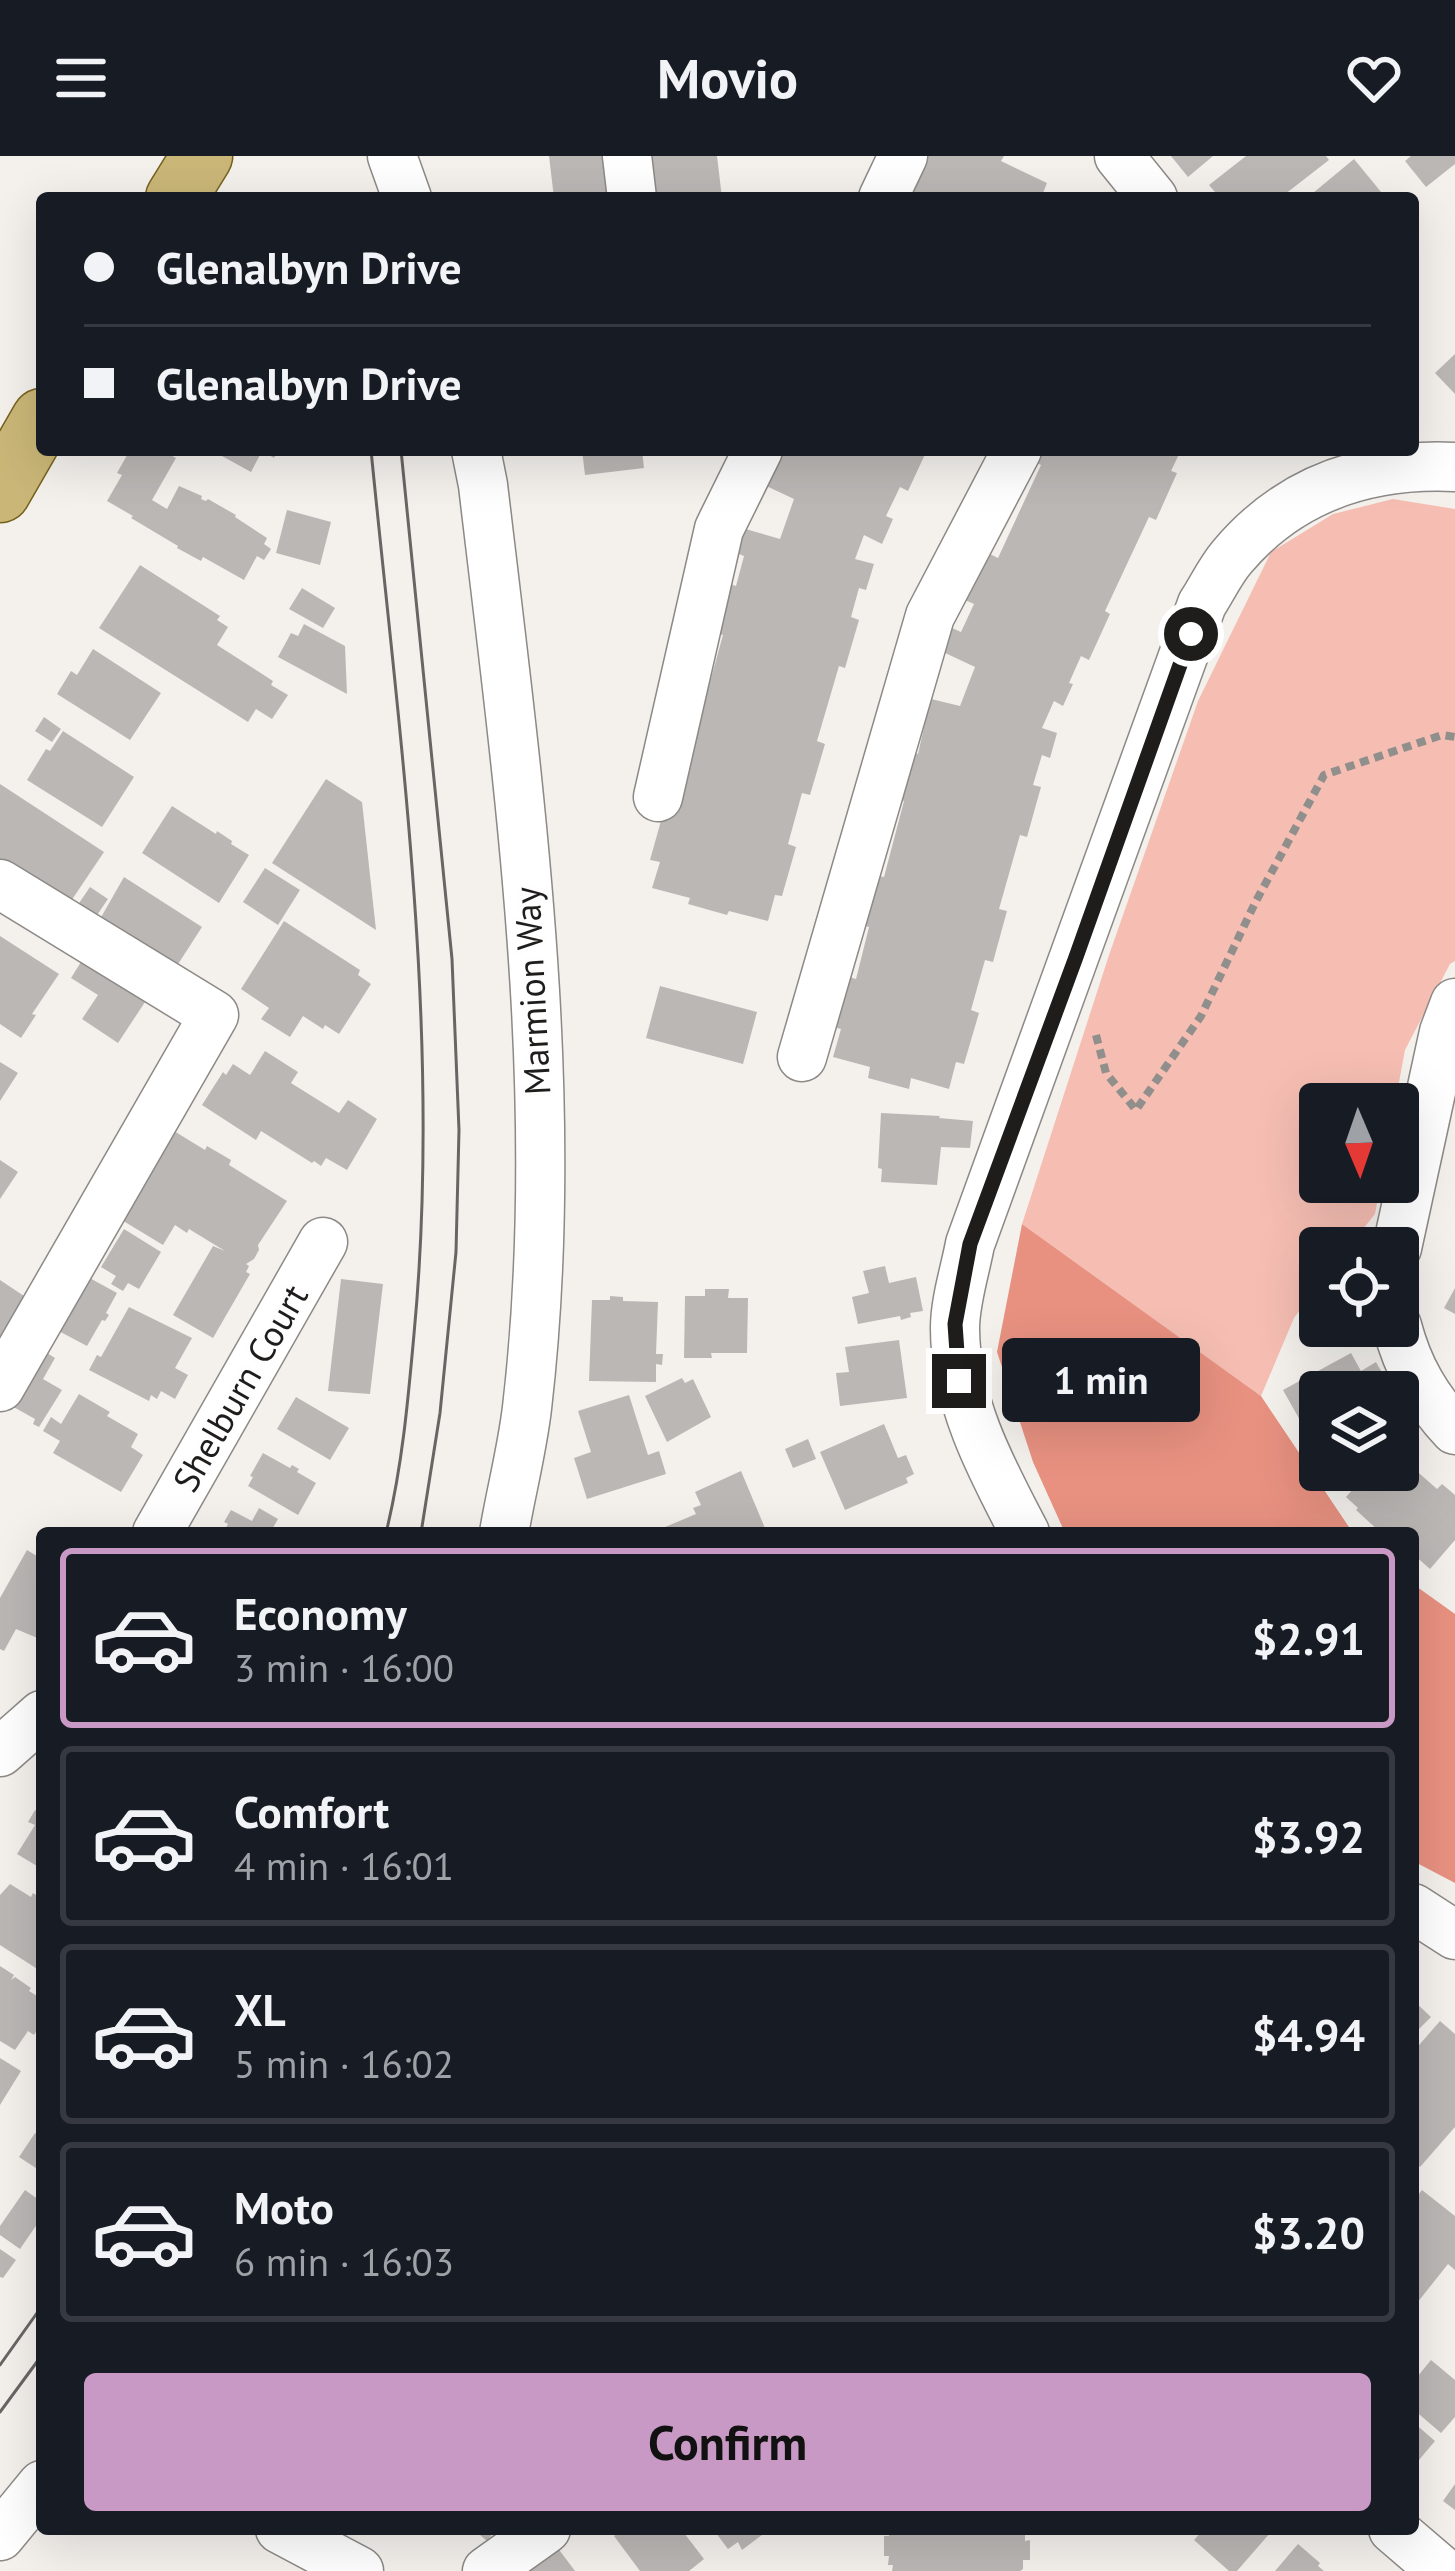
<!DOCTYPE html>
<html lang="en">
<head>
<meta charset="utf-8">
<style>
  :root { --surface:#171b24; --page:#242831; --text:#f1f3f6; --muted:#9ea1a6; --line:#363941; --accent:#c999c6 }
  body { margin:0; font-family:"PT Sans",sans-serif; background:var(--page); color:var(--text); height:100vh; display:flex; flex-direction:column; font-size:45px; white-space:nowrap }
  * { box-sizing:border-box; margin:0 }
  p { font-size:39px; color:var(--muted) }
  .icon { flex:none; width:66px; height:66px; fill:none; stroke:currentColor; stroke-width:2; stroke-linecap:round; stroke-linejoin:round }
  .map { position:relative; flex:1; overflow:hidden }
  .drawer { position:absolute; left:36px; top:1371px; width:1383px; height:1008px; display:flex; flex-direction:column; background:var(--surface); border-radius:12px; box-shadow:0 12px 48px #0002 }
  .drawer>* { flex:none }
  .banner { position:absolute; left:36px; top:36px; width:1383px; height:264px; border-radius:12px; box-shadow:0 12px 48px #0002; display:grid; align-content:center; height:264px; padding:0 48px; background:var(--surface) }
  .needle { width:78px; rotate:178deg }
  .controls { position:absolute; left:1299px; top:927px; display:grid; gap:24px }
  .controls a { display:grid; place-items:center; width:120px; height:120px; border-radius:12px; background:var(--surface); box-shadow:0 12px 48px #0002; font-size:60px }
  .end { position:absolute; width:54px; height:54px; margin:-27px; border:15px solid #1e1d1c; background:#fff; box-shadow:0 0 0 6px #fff }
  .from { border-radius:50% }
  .bubble { position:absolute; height:84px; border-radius:12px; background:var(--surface); box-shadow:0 12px 48px #0002; font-size:39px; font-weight:600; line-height:84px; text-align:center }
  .banner b { display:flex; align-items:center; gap:42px; height:114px; font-size:45px }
  .banner b+b { border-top:3px solid var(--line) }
  .banner i { width:30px; height:30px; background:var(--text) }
  ul { padding:21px 0 0; list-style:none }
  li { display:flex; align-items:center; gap:36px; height:180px; margin:0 24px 18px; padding:0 24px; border:6px solid var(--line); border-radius:12px }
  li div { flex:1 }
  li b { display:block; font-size:45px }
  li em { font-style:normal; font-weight:600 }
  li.current { border-color:var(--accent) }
  li>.icon { width:108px; height:108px; stroke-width:1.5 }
  .cta { display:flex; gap:24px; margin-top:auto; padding:24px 48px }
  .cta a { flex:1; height:138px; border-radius:12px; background:var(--accent); color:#111; font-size:48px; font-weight:600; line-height:138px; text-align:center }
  header { display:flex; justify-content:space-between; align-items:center; height:156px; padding:0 48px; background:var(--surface); font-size:54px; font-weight:600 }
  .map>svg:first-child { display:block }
</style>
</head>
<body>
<header><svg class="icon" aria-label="menu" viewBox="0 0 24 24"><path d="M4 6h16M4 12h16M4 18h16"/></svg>Movio<svg class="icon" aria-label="heart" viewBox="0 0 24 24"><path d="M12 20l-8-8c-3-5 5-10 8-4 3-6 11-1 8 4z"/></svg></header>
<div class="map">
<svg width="1455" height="2415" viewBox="0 0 1455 2415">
  <rect width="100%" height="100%" fill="#f4f1ed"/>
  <path fill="#f6beb3" d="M1393,343l62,10v452l-5,3 -45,86 -10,54h-75v78h61l-6,32 -27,34h-28v36l-26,34 -33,78 -239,-172 87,-269 89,-254 73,-149 62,-38z"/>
  <path fill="#e89181" d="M1022,1068l239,172 92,137h-288l-32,-71 -36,-110z
    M1413,1428l42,30v269l-42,-22z"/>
  <path fill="#bbb7b5" d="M549,0h60l5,42h-60z
    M646,0h71l5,42h-71z
    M917,0h87l-3,5 46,22 -6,15h-143z
    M1171,0h42l-25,21z
    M1246,0h80l3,4 -49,38h-60l-11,-13z
    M1411,0h44v8l-29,23 -21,-26z
    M1354,3l32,39h-79z
    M1455,198v40l-20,-21z
    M130,294h31l15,8 -24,42 15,9 12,-23 23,10 -1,3 5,2 2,-2 28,16 -1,2 32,21 -3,6 7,5 -7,11 -7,-4 -13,24 -41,-23 -2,4 -24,-13 1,-2 -47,-28 2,-2 -26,-15 15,-26 -5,-2z
    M211,294h67l-4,8 -12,-7 -11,21z
    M582,294h60l2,18 -59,7z
    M785,294h142l-19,41 -8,-4 -14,29 7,3 -11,25 -18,-9 -9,24 19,5 -8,26 -7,-2 -8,29 8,3 -14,48 -6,-2 -22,75 8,3 -15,51 -8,-2 -14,51 8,3 -14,49 -7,-1 -7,26 -39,-10 -2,4 -39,-11 2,-6 -38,-10 8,-26 -10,-2 14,-50 38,-99 21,-76 -10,-3 14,-49 9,3 8,-30 -8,-3 6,-25 38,11 14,-40 -34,-16 11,-24 8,4z
    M1038,294h143l-10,21 6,2 -21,47 -7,-3 -44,94 5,3 -21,46 -8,-4 -12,27 4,1 -10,22 -9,-5 -12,27 15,5 -7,25 -8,-3 -9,30 8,2 -14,50 -7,-2 -21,74 8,2 -14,51 -8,-2 -14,50 8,3 -15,51 -8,-2 -7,27 -38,-11 -2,11 -41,-11 2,-11 -37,-10 8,-28 -8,-2 13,-51 10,3 13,-52 -8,-2 13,-50 10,2 20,-76 -8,-2 12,-48 10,3 7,-31 -8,-3 6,-23 37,9 15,-39 -34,-16 11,-23 9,4 13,-28 -9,-4 23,-47 10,5 43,-93 -8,-4z
    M287,354l44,12 -11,43 -44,-12z
    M140,409l80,51 -3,4 11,7 -11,18 56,36 -2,4 17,10 -16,24 -16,-10 -8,13 -149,-94z
    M302,432l33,20 -12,20 -34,-19z
    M304,468l41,22 2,48 -69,-37 13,-24 7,3z
    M93,493l68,44 -31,47 -73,-46 14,-23 6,4z
    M44,561l17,12 -9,13 -17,-11z
    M63,575l71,46 -32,50 -75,-47 19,-31 4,2z
    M326,623l36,23 14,128 -104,-67z
    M0,628l104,68 -37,55 -67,-44z
    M172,650l44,28 1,-3 15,10 -1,3 18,11 -30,48 -77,-50z
    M265,712l35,22 -22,35 -35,-23z
    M124,721l78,50 -31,48 -75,-49z
    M90,731l18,12 -17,25 -18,-12z
    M284,765l76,49 -2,5 13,9 -32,50 -14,-9 -2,4 -20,-13 -13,21 -29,-18 8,-11 -28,-19z
    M0,780l59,38 -27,40 4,1 -15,23 -21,-14z
    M86,798l63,42 -31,47 -36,-24 16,-24 -27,-17z
    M660,830l97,26 -14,52 -97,-26z
    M265,895l33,21 -7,11 48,30 9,-13 29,19 -30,51 -21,-12 -5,8 -7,-5 -2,2 -51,-32 -5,9 -54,-35 21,-33 3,3 7,-11 17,11z
    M0,906l18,11 -18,28z
    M881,957l59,3 -1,2 34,3 -3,27 -29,-1 -4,38 -56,-3 1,-13 -4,-1z
    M174,975l31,19 2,-4 24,14 -2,5 58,36 -29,44 1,5 -5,9 -8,5 3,2 -3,6 4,2 -37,64 -40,-23 40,-69 12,5 -36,-22 -2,4 -12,-8 -12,20 -43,-26z
    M0,1004l18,12 -18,27z
    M124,1073l37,23 -22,37 -11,-6 -5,8 -12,-7 5,-8 -15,-9z
    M885,1110l4,17 27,-6 7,34 -13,2 1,4 -10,3 -1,-4 -42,8 -6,-27 17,-4 -6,-22z
    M86,1120l31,17 -11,20 3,2 -4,6 -3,-1 -15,26 -34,-18z
    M341,1123l42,5 -13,110 -42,-3z
    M0,1124l27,18 -27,44z
    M1455,1132v26l-11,-6z
    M705,1133h24l-1,9h20l-1,55h-36l1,5h-28l1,-62h20z
    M610,1140l13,1v4l35,1 -2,52h7l-1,11 -6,-1v18l-67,-1 3,-81h18z
    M129,1151l63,31 -17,30 13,7 -13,24 -14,-8 -4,8 -6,-4 -2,6 -60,-31 8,-15 4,2z
    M899,1184l8,58 -67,8 -4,-33 13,-1 -4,-25z
    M36,1190l19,12 -12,21 19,11 -23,37 -6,-3 2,-5 -25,-14z
    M1351,1197l10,18 15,-9 17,30h-73v64l-37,-66z
    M682,1222l3,5 8,-4 18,38 -44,25 -22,-46z
    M79,1238l31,18 -3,4 31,18 -7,13 12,8 -22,37 -68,-39 7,-12 -17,-10 8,-14 10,7z
    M629,1239l19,60 11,-4 7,23 -79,25 -13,-41 17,-6 -13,-41z
    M296,1241l53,31 -19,32 -53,-31z
    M884,1268l14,34 8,-3 8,19 -8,4 2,5 -63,27 -25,-58z
    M808,1283l8,20 -23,9 -8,-19z
    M263,1297l27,15 2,-3 7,4 -2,3 19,11 -18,32 -50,-29 5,-9 -3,-1z
    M1403,1303l34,30 5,-5 13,11v45l-25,29 -17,-15v-21h-32l-25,-23 2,-2 -12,-11 22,-25 14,12 12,-14h4z
    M741,1315l26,62h-116l45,-19 -3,-6 8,-3 -6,-13z
    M259,1352l19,11 -8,14h-47l5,-9 -4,-2 7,-12 21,11z
    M27,1394l15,9v81l-26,-11 -12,22 -4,-2v-51z
    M35,1654l7,5v54l-25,-15 18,-29 -7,-3z
    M10,1728l21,13 2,-4 9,6v73l-42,-27v-50z
    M0,1810l14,9 -3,5 4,-3 16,11 -2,3 13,8v23l-8,13 -6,-4 -13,19 -15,-9z
    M1413,1844l18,17 -18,18z
    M1440,1865l15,13v93l-35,40 -7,-7v-108z
    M0,1902l21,13 -21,34z
    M35,1977l7,5v34l-23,-15z
    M25,2034l17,12v15l-22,32 -20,-14v-9z
    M1422,2034l33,26v54l-7,-6 -35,44v-107z
    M0,2093l16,11 -13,18 -3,-1z
    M1431,2204l24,20v37l-14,16 -28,-24v-27z
    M1413,2266l22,19 -22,26z
    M1455,2328v26l-12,-9z
    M473,2373h23l-9,12z
    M623,2373h58l23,30 -15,12h-49l-26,-35z
    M713,2373h57l-28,21 -4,-8 -10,7z
    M889,2373h136v12l5,-1v20h-7v9l-3,2h-128l1,-6h-5l1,-9h-5v-20h5z
    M1204,2373h62l4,4 -33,38h-8l-35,-31z
    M554,2387l21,28h-58z
    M1298,2388l22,19 -2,3 6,5h-49z"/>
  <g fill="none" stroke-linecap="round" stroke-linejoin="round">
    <g stroke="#8c8986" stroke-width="51">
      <path id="minor" d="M392,0l15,42
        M627,0l5,42
        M1119,0l34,42
        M883,42l20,-42
        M476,294l7,35c36,305 80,615 44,923 -5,42 -16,84 -23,125
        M658,641l61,-268 39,-79
        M0,728l214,131 -214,372
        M802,901l128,-441 87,-166
        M1397,1092l47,-216 11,-29
        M1397,1170c11,42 29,73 58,104
        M157,1377l166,-291
        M1025,1377c-33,-63 -70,-131 -70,-205 0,-27 10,-57 15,-84l232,-640c10,-15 18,-33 30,-47 58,-69 136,-94 223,-90
        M0,1596l42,-37
        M1413,1752l42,27
        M280,2373l79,42
        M1393,2373l49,42
        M0,2380l42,-51
        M487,2415l59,-42"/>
    </g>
    <g stroke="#76611c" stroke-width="63">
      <path id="major" d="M176,42l26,-42
        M0,336l42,-73"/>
    </g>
    <path stroke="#918f8c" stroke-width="8" stroke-dasharray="9 6" stroke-linecap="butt" d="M1096,879l10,38 30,37 65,-94 54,-113 69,-128 118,-40 13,2"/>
    <use href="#minor" stroke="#fff" stroke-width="48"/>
    <use href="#major" stroke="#cab677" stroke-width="60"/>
    <path stroke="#686664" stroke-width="3" d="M371,294c29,294 71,589 43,884 -6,67 -12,134 -28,199
      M401,294l51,509 7,171 -3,122 -16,161 -19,120
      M0,2209l42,-59
      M0,2256l42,-57"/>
  </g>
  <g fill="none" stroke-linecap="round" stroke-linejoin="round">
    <path stroke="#1e1d1c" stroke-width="15" d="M959,1225l-4,-57 15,-80 106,-287 115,-323"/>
  </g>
  <g text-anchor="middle" stroke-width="9" stroke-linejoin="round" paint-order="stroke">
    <g font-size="36" fill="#1e1d1c" stroke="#fffefe">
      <text transform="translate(532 835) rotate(-93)" y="13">Marmion Way</text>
      <text transform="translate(240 1232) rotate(-60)" y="13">Shelburn Court</text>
    </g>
  </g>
</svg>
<div class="controls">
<a><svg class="needle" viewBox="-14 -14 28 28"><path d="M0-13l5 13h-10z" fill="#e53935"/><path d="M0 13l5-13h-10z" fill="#9ea1a6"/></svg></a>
<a><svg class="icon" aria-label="locate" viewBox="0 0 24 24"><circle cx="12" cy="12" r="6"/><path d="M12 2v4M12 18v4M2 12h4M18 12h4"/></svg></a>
<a><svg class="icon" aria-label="layers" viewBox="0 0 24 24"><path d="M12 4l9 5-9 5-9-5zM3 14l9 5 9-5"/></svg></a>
</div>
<i class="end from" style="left:1191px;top:478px"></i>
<i class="end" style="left:959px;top:1225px"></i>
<div class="bubble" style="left:1002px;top:1182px;width:198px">1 min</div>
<div class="banner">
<b><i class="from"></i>Glenalbyn Drive</b>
<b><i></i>Glenalbyn Drive</b>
</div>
<section class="drawer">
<ul>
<li class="current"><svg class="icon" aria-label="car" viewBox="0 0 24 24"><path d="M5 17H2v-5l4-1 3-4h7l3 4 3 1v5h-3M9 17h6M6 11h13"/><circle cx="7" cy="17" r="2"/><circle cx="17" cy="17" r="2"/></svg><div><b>Economy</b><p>3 min · 16:00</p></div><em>$2.91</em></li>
<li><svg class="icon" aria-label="car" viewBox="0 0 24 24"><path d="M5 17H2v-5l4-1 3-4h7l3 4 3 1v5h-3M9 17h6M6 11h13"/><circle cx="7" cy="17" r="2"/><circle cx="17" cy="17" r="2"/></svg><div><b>Comfort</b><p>4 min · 16:01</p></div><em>$3.92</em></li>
<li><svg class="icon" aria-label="car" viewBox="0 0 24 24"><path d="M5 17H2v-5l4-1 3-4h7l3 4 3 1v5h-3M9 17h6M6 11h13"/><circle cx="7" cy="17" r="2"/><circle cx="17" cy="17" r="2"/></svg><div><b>XL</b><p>5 min · 16:02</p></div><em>$4.94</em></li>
<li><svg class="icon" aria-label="car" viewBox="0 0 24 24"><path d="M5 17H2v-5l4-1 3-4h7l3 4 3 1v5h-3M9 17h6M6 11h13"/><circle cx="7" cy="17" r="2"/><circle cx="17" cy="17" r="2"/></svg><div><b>Moto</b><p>6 min · 16:03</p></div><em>$3.20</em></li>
</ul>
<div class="cta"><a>Confirm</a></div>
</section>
</div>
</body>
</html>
